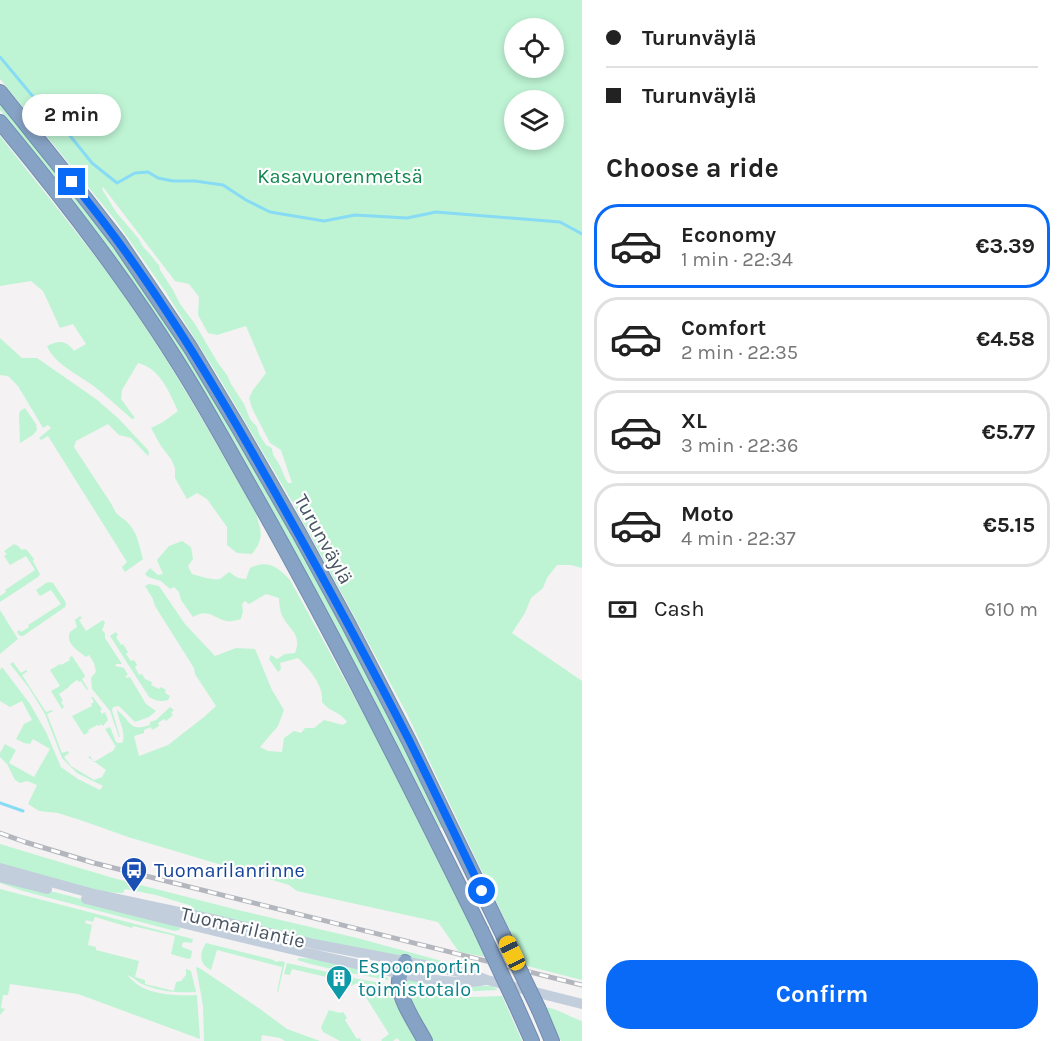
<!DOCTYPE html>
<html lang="en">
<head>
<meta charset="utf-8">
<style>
  :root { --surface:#fff; --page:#f6f6f6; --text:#222; --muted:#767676; --line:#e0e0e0; --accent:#096af7 }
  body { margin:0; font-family:Karla,sans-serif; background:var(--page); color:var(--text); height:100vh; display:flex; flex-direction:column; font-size:22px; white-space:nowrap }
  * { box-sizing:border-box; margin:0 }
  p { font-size:20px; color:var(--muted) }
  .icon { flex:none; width:33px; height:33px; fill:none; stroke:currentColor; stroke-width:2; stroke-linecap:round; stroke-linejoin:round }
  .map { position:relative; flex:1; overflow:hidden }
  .sheet { display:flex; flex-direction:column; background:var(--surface); width:480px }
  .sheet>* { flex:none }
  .guide { display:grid; align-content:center; height:132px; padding:0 24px; background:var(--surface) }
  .fabs { position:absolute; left:504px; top:18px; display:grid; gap:12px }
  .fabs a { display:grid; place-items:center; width:60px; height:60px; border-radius:50%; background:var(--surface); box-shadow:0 3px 9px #0003; font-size:30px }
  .end { position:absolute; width:27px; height:27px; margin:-14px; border:8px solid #096af7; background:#fff; box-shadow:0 0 0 3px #fff }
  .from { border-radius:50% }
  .bubble { position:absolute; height:42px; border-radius:21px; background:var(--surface); box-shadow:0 3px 9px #0003; font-size:20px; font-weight:700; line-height:42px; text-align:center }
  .car { position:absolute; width:18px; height:36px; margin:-18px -9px; border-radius:8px; box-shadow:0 0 4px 2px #0007; background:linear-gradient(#f5c518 24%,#345 0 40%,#f5c518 0 76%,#345 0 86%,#f5c518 0) }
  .guide b { display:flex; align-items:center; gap:21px; height:57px; font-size:22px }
  .guide b+b { border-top:2px solid var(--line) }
  .guide i { width:15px; height:15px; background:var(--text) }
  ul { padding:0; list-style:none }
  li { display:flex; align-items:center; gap:18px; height:84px; margin:0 12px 9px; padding:0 12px; border:3px solid var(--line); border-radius:24px }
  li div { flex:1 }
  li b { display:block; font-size:22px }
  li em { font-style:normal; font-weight:700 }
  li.on { border-color:var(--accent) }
  li>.icon { width:54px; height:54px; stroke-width:1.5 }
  h2 { padding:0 24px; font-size:27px; line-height:72px }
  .pay { display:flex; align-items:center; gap:15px; height:66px; padding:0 24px; font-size:22px }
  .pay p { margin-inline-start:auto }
  .button { display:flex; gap:12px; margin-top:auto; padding:12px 24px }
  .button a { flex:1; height:69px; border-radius:24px; background:var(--accent); color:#fff; font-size:24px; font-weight:700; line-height:69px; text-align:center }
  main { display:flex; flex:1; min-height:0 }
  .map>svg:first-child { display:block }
</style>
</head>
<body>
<main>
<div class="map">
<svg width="582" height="1041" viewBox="0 0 582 1041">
  <rect width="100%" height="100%" fill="#f4f2f2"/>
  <path fill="#bef4d4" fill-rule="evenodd" d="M0,0h582v568l-11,-3h-14l-10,13 -4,10 -12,10 -6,15 -13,20 70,48v299l-55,-14 -120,-252 -113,-209 -77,-131 -52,-83 -49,-70 -116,-142zM554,28v40h-40v-40zM554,100v40h-40v-40zM103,187l72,94 14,3 10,13 -1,18 10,18 9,2 29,-9 20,47 -13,17 -4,8 3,10 18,35 11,7 11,33h-4c-3,-5 -5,-10 -7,-15 -3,-8 -9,-11 -9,-20l-6,-3 -7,-11 -2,-7 -7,-8 -6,-15 -13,-20 -4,-9 -9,-12 -23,-39 -15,-20 -7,-14 -13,-20 -1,-5c-3,-2 -4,-5 -6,-7 -5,-7 -11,-10 -14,-19l-23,-27 -14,-23z
    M0,103l109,136 41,59 39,60 73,122 35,64 69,128 78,154 -4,2c-51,-100 -102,-199 -156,-297 -43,-78 -87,-156 -138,-230 -45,-66 -95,-129 -146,-191z
    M0,136c41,52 82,102 121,155 50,71 92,147 135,222 5,19 9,24 -4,41l-15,-1 -10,-8v-18l-20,-28 -10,-6 -10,6 -12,-21v-10l-4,-9 -10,-13 -10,-18 12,-6 15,-11c-9,-19 -18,-43 -40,-48l-16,27 -1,9 14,19 -3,1c-11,-9 -21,-19 -32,-28 -16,-14 -46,-26 -53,-45 12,-6 19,-6 27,5l12,-7 -13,-20 -13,4 -17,-37 -12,-10 -31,5z
    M0,338l22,20h15l59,41 22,19 30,32 1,3 -1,3 -17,-18 -12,-3 -11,-11 -32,17 -2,6 38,58c5,12 7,9 16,18 10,10 11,23 15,36l-18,13 -3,-5 5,-5 -79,-126 -7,4 -2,-2 12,-10 -3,-3 -5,3 -25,-42 -10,-10 -8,-1z
    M25,408l11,16 1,6 -4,5 -13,8 -1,-28 1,-4z
    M182,541l9,6 2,12 -5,7 4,8c7,2 22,7 28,5 3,-2 6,-5 9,-7l9,6 8,1 4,-11c18,-9 28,-1 40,12l84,153 112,224 -27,-5 -21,-30 -141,-31 -8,-6 -161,-48 -42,-15 -28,-9 -19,-2 -11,-7 9,-19 -10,-4 -7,2 -5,-3 -8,-16 -7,-7v-4l5,-9 11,6 -7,13 25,14 16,-28 -17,-10 -3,5 -6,-1 -8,-4 8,-15 8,-4 -10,-19 -12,6 -10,-6v-31l2,-3 28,37 16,28 15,35 17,12 22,11 3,-4 -26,-13 -15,-15 -17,-44 -16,-26 -19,-24 3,-2 8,11 5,-3 2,1 -6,4 24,37 6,-2 1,1 -6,3 15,39 6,-2 1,2 -5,4 7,9 23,14 8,-3 4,-7 -18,-13 2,-1 4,6 20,-12v-2l2,-1 -11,-18 5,-2 6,15 2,1h4c5,-10 -4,-23 -5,-33 15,12 12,22 33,15v-3l6,-2 14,-13 4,3 -3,3 2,2 -7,6 -2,-2 -6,4 1,3 -7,4 -1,-3 -7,3v3l-10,3 5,20 29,-11 36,-28 12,-11 -21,-32 -1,-6 -39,-62 -2,-7 -8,-13 4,-2 10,2 26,38 30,32 21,-8 19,1 17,41 12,20 -6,16 -18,21 8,4 14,1 2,-14 10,-7 7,2 4,-5h9l10,-8 19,5 4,-3c-7,-11 -18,-10 -25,-20 2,-17 -13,-33 -24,-44l-18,5 1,6 -3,3 -9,-13 2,-4 6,4 8,-5 10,-1c8,-20 -8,-24 -14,-40 -1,-4 -2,-10 -2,-15l-13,-4 -17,10 -4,-3 -3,3 1,7 -2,8c-4,1 -10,3 -15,2 -13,-4 -19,-13 -33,-4l-12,-17 -2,-8 -5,-5 -4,2 -9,-8 -13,-4 -3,-3 5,-6 8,7 5,-1 -6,-14 12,-14z
    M14,544l4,2 4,4 2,-1 3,1 7,9 -1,2 7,13 -2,3 -38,25v-6l6,-4 -1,-2 30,-20 -9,-14 -16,9 -6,-9 3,-2 -3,-3z
    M49,582l4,1 12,18 1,3 -1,3 -42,29h-3l-3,-4 2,-2 2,2 8,-5 -1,-2 33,-21 -10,-14 -11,6 -4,-6 10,-7z
    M0,610l18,29 -18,15z
    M80,616l2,2 -3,2 7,11 17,-11 2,3 -3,7 3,3v5l17,26h-6l-1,2 9,2 4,7 -3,1 2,2 3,-1 16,27 10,7 -7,6 -14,5 -16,-16 -6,1 -1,3 8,27h-1l-9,-26 -18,-22 -1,-11 5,-6 -2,-9 -5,-8 -3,2c-8,-7 -21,-13 -16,-25l7,-5 -2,-7z
    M116,632l2,3 -2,2 5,8 2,-1 5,8 -2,2 5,7 3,-1 3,5 -2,2 4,8 3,-1 3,5 7,3 -1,3 8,4 2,-2 5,3 -1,3 5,3 -2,4c-8,2 -12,1 -19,-3l-39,-61z
    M72,656l12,18 1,3 -3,2 6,10 -1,1 -6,-9 -2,1 -2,-2 -8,6v1l-10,7 4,7 -2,1 3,5 -2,2 -11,-18 9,-5 -10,-16 10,-6 1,1 9,-5 -1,-2z
    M91,697h2l9,12 -2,2 2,3 3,-2 3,8 -5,6 -2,-2 -2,2 -2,-1 -9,5 1,2 -5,3 -12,-19 20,-10 -1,-2 3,-2z
    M0,844l113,34 121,31 123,29 107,29 -1,2 -169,-33 -103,-25 1,-5 -36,-11 -31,-6 -2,4 -22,-1 -101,-28z
    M0,881l23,3 136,35 22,9 -2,2 -4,1 -152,-40 -23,-8z
    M0,889l193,50 -1,4 -8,-1 -2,2v3l10,4 -1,7 -3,1 -17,-5 4,-18 -42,-10 -1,2 -37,-11 -2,5 -7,-2 -1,3 7,2 -4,20 8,2v3l43,11 -4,16 10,3v4l29,7 2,-9 5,-1 5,-6v-6l5,2 5,21c-17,1 -33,0 -49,-6 -8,-2 -13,-9 -20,-11 3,3 7,7 11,10 14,10 42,11 59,10l3,44 -122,-45 -68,-10 -2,11h-5l-2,13 4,1 -5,6z
    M206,943l68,17v1l4,1 1,-1 6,1 -7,30h-1l5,-25 -65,-17 -6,20c-12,-6 -12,-16 -5,-27z
    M299,958l16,1 66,13 8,7 -2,1c-30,-6 -61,-11 -90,-20z
    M287,963l63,14 -2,5 -56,-13 -2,6 -6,-1z
    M196,967l5,2 59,40 27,20 33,12h-35l-5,-3 -18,-3 -1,6h-57l-1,-35z
    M353,978l39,7 18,40 9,16h-19l-3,-3 -4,3h-11l-1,-1 8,-6 -32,-51 -6,3z
    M408,978l52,8h32l6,4 -42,2 -48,-7 -2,-3z
    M405,990l43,6 24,1 30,-1 20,45h-93z
    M545,1007c13,2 25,10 37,14v20h-21z
    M329,1010l11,3 3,-1 4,6 -2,2 12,19 3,-1 1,3h-21l-17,-9 -2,-5z"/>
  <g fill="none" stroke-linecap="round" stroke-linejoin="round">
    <path stroke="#87dbf5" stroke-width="3" d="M0,57l50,60 13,10 29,36 25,20 18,-10 13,-1 10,6 15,3h22l28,4 23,15 24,12 54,9 31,-6 52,3 29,-6 124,10 22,12
      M0,803l23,8"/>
    <g stroke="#718db0" stroke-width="16">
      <path id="motorway" d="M0,92l85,106 34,44 71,105 48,80 61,106 50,92 60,116 94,194
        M0,122c62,75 123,153 175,236 29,45 54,92 81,139 80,142 153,287 225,433
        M405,962c-3,7 -7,15 -6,23 1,16 18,41 26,56
        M516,1005l16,36
        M539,1010l13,31"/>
    </g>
    <path stroke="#c3cedc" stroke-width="10" d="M0,868l94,26 127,27 93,23 157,30 16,6 95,24
      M0,877l47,12
      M86,899c91,23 182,46 275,66 35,7 91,23 125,15"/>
    <use href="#motorway" stroke="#86a2c4" stroke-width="14"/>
    <g stroke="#b3b7bd" stroke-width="5">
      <path id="rail" d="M0,833l25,9 69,21 488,122"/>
    </g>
    <use href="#rail" stroke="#fff" stroke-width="3" stroke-dasharray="9" stroke-linecap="butt"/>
    <g stroke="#718db0" stroke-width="16" stroke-linecap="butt">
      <path id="motorway-bridge" d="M481,930l35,75
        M503,935l36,75"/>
    </g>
    <use href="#motorway-bridge" stroke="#86a2c4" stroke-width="14"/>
  </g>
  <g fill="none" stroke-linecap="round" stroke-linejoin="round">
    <path stroke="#096af7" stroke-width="8" d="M72,182c74,90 135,190 192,291 50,88 99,177 145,267 25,50 49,101 73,151"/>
  </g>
  <defs>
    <g id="bus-pin" transform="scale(1.35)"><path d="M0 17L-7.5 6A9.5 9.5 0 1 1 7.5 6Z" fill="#1a4fb4" stroke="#fff"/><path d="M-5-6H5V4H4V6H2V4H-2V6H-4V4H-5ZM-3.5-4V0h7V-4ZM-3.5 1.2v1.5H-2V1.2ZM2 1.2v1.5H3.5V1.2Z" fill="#fff"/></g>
    <g id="building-pin" transform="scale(1.35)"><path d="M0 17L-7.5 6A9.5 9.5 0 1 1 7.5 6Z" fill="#0f9aa8" stroke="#fff"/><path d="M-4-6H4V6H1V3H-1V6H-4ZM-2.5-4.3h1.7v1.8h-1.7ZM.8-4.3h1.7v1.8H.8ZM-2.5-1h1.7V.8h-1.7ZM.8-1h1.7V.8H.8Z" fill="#fff"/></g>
  </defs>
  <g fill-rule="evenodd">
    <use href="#bus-pin" x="134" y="870"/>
    <use href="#building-pin" x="339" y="978"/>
  </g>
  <g text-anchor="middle" stroke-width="4.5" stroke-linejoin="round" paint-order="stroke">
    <g font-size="20" fill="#0f864e" stroke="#fff">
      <text x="340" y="183">Kasavuorenmetsä</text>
    </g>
    <g font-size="20" fill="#475462" stroke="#fff">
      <text transform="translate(324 539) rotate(61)" y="7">Turunväylä</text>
      <text transform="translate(243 927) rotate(13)" y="7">Tuomarilantie</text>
    </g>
    <g font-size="20" fill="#164399" stroke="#fff" text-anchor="start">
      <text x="154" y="877">Tuomarilanrinne</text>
    </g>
    <g font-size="20" fill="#0d838f" stroke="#fff" text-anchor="start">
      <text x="358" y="973">Espoonportin<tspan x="358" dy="23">toimistotalo</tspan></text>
    </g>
  </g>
</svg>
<div class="fabs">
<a><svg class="icon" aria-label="locate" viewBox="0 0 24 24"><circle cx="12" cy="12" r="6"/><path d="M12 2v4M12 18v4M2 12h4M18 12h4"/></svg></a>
<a><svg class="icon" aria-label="layers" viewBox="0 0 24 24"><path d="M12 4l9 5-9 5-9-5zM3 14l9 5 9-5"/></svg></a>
</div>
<i class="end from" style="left:482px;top:891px"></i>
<i class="end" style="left:72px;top:182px"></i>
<div class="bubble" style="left:22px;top:94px;width:99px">2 min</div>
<i class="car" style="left:512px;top:953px;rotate:335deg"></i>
</div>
<section class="sheet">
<div class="guide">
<b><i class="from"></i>Turunväylä</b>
<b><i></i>Turunväylä</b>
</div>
<h2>Choose a ride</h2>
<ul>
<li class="on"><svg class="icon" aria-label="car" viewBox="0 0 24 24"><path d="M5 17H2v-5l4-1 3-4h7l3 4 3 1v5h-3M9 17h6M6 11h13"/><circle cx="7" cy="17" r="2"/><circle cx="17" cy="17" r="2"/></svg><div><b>Economy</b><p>1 min · 22:34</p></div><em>€3.39</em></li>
<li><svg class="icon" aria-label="car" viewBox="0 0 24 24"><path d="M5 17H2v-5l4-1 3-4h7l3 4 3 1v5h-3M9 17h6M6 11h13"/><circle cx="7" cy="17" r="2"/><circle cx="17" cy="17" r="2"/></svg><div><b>Comfort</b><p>2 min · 22:35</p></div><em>€4.58</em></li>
<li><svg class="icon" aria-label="car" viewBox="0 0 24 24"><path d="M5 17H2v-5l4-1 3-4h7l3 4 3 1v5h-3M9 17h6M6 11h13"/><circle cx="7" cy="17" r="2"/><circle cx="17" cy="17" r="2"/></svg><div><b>XL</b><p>3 min · 22:36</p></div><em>€5.77</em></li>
<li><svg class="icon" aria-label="car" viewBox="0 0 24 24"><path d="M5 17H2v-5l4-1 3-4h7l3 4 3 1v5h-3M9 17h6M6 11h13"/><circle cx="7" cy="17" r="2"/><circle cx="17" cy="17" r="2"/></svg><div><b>Moto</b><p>4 min · 22:37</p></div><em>€5.15</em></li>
</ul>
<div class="pay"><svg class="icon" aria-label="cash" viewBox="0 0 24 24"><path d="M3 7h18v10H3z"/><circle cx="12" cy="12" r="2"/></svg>Cash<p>610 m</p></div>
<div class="button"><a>Confirm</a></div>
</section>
</main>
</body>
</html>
